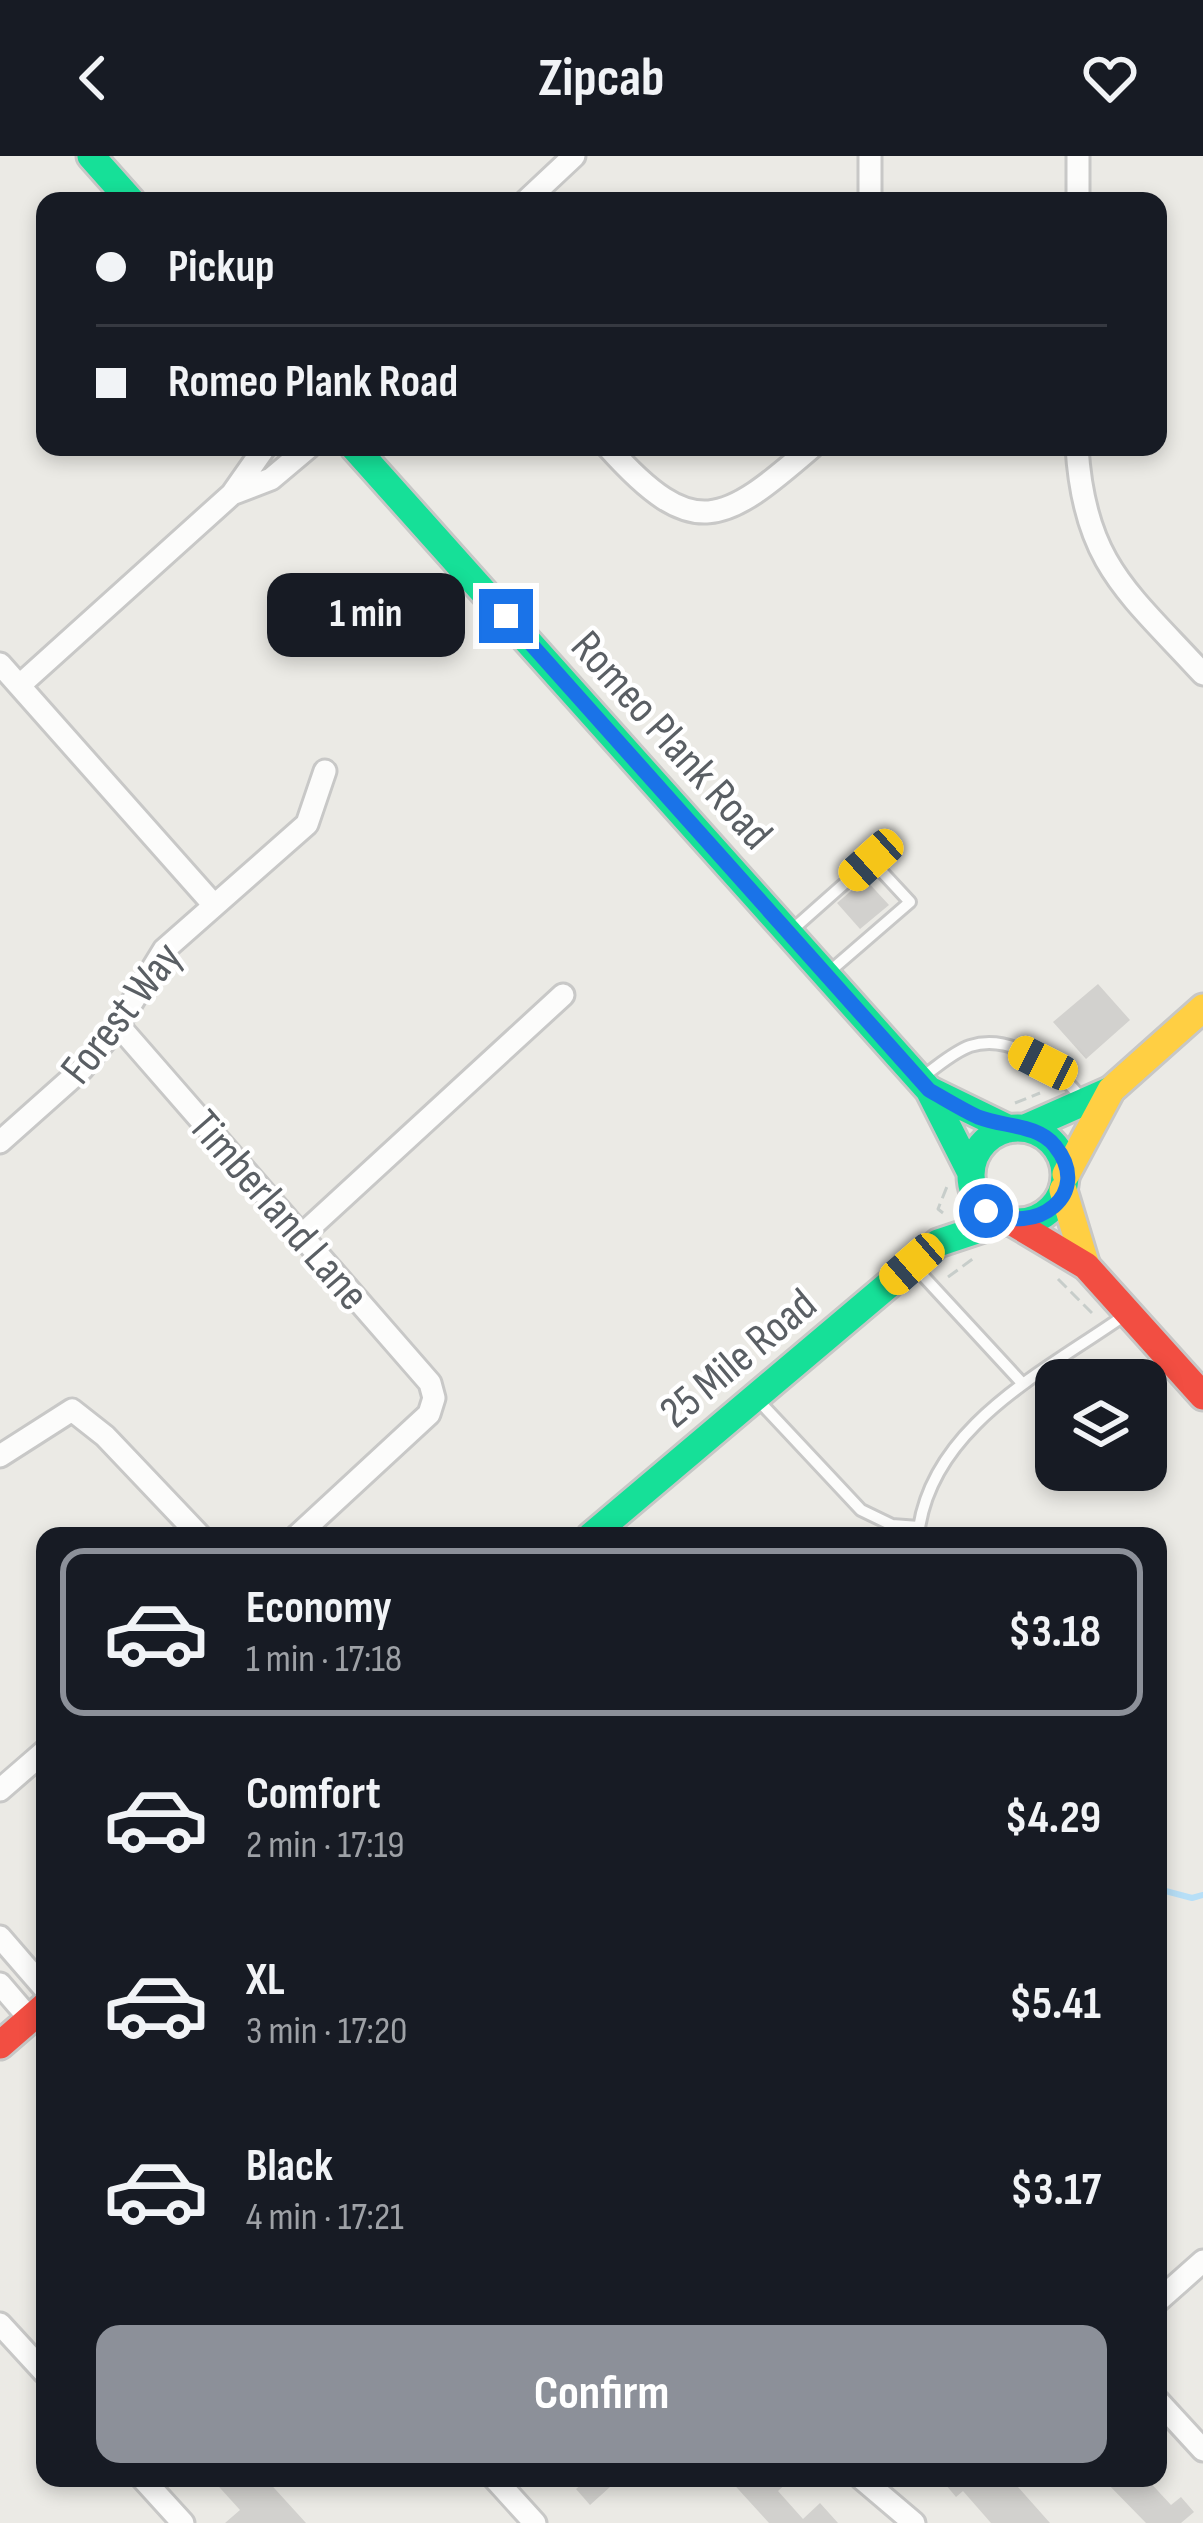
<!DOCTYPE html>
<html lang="en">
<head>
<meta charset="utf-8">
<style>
  :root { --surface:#171b24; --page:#242831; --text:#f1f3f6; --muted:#9ea1a6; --line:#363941; --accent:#8c9099 }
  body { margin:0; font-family:"Sofia Sans Condensed",sans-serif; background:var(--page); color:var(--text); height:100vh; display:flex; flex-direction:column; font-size:45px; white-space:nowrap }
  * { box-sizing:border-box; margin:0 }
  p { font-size:39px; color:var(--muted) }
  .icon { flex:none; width:66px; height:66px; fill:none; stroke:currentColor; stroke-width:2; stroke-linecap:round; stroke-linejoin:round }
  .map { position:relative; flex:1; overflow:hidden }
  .details { position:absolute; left:36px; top:1371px; width:1131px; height:960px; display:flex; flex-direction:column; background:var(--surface); border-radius:24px; box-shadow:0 6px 18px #0003 }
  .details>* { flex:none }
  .guide { position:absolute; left:36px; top:36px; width:1131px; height:264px; border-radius:24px; box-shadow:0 6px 18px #0003; display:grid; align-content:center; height:264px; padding:0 60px; background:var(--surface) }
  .fabs { position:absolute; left:1035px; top:1203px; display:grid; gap:24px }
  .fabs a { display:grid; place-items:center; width:132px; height:132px; border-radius:24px; background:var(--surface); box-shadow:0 6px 18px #0003; font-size:60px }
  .end { position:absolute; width:54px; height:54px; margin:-27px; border:15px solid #1a73e8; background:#fff; box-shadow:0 0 0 6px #fff }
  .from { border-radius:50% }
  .bubble { position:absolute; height:84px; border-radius:24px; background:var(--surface); box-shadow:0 6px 18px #0003; font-size:39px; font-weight:700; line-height:84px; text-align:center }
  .car { position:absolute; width:36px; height:72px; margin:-36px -18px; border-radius:15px; box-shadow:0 0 9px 3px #0007; background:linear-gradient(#f5c518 24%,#345 0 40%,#f5c518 0 76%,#345 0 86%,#f5c518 0) }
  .guide b { display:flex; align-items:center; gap:42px; height:114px; font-size:45px }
  .guide b+b { border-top:3px solid var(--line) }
  .guide i { width:30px; height:30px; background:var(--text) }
  ul { padding:21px 0 0; list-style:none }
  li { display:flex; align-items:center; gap:36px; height:168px; margin:0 24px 18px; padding:0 36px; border:6px solid transparent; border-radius:24px }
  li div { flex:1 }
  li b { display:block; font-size:45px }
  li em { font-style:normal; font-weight:700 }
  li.selected { border-color:var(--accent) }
  li>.icon { width:108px; height:108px; stroke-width:1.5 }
  .button { display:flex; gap:24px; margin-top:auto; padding:24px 60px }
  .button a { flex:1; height:138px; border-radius:24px; background:var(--accent); color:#fff; font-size:48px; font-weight:700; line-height:138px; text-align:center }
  header { display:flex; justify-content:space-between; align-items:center; height:156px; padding:0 60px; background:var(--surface); font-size:54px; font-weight:700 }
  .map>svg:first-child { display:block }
</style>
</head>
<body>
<header><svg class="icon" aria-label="back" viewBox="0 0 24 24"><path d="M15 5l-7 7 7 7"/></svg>Zipcab<svg class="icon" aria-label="heart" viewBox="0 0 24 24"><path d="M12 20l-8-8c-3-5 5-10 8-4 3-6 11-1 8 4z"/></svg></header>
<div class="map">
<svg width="1203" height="2367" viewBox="0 0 1203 2367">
  <rect width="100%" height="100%" fill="#ebeae5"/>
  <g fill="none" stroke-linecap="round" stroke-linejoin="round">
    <path stroke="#b7dff7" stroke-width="6" d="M1158,1733l34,9 11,-3"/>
  </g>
  <path fill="#d2d1ce" d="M865,723l24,26 -29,24 -23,-26z
    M1098,828l32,36 -44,39 -33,-37z
    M211,2322h54l41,45h-81l15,-13z
    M589,2322h31l-30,27 -14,-16z
    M728,2322h64l-14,13 25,28 17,-16 18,20h-69z
    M940,2322h70l40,45h-59l-28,-32 -7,6z
    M1102,2322h44l25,27 10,-8 13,15 -13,11h-35z"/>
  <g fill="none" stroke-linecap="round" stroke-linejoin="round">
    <g stroke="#c8c8c7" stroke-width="16">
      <path id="lane" d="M792,774l79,-70 39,42 -81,70
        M922,921c15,-10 31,-25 48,-31 43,-14 89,24 114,55
        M914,1110l108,117
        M757,1243l104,111 31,15 27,2
        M918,1380c11,-109 126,-164 207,-221"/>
    </g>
    <g stroke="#c8c8c7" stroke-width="27">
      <path id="street" d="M870,0v45
        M526,45l48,-45
        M1078,45v-45
        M608,291c86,96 115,77 204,0
        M1077,291c7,117 52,146 126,227
        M232,338l39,-15 38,-32
        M0,508l213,240
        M20,529l212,-191 33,-47
        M118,869l312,358 4,15 -5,16 -132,122
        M0,986l82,-73 36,-44 46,-75 143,-126 18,-53
        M304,1077l259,-238
        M0,1300l72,-46 33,26 95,100
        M0,1634l45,-39
        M0,1781l45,52
        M0,1828l30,35
        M1158,2145l45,-40
        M0,2168l45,49
        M1158,2245l45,49
        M142,2322l41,45
        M494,2322l41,45
        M861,2322l53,45"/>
    </g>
    <g stroke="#c7c7c6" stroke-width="33">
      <path id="fast" d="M91,0l40,45
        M354,291l575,643 41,81
        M929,934l80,39
        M971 1019a47 47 0 1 1 94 0a47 47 0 1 1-94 0Z
        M1025,972l86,-38
        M591,1380l347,-293 66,-22"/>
    </g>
    <g stroke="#c7c7c6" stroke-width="33">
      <path id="slow" d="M1066,1018l45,-84 92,-82
        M1063,1034l23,76"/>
    </g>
    <g stroke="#c7c7c6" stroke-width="33">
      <path id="jam" d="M1014,1067l72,43 117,130
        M0,1889l45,-39"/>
    </g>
    <path stroke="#c7cdca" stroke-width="3" stroke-dasharray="12 6" stroke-linecap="butt" d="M1015,947l25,-10
      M943,1057l-5,-4 10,-25
      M948,1121l26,-19
      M1058,1123l36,36"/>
    <use href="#lane" stroke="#fcfcfb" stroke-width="10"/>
    <use href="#street" stroke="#fcfcfb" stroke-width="21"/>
    <use href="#fast" stroke="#16e098" stroke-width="27"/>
    <use href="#slow" stroke="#ffcf43" stroke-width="27"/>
    <use href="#jam" stroke="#f24e42" stroke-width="27"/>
  </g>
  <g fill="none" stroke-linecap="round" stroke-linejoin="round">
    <path stroke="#1a73e8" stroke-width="15" d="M506,460l423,474c16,9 32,19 49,27 25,10 60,7 77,29 39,48 -19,91 -69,65"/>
  </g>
  <g text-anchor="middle" stroke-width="9" stroke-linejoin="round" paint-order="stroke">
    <g font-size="45" fill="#5a5f64" stroke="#fff">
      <text transform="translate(673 583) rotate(48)" y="16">Romeo Plank Road</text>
      <text transform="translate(120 856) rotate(-52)" y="16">Forest Way</text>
      <text transform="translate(280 1053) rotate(49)" y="16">Timberland Lane</text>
      <text transform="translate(737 1201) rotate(-40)" y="16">25 Mile Road</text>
    </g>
  </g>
</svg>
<div class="fabs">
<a><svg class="icon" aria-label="layers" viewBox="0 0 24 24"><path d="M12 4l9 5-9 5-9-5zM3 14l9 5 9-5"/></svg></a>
</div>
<i class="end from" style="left:986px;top:1055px"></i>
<i class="end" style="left:506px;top:460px"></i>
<div class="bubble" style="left:267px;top:417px;width:198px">1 min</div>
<i class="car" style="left:871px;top:704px;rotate:228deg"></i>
<i class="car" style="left:1043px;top:907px;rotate:297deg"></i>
<i class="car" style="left:912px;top:1108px;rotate:229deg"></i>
<div class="guide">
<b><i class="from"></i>Pickup</b>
<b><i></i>Romeo Plank Road</b>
</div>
<section class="details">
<ul>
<li class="selected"><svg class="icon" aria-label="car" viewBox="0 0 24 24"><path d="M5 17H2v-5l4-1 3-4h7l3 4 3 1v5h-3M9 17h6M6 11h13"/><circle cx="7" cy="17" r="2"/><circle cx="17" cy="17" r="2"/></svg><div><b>Economy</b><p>1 min · 17:18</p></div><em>$3.18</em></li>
<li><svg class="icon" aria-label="car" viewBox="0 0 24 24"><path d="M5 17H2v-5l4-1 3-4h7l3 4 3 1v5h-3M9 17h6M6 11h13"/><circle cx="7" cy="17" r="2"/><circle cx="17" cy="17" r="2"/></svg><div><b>Comfort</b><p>2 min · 17:19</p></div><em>$4.29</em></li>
<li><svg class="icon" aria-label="car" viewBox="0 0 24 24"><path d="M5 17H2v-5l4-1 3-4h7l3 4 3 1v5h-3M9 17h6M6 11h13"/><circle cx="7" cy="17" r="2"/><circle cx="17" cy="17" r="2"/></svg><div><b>XL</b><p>3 min · 17:20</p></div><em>$5.41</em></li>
<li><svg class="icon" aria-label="car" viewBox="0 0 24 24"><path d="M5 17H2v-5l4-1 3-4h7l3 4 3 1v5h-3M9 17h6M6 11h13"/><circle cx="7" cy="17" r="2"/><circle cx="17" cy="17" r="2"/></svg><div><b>Black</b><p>4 min · 17:21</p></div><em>$3.17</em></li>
</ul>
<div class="button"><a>Confirm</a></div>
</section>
</div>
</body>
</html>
